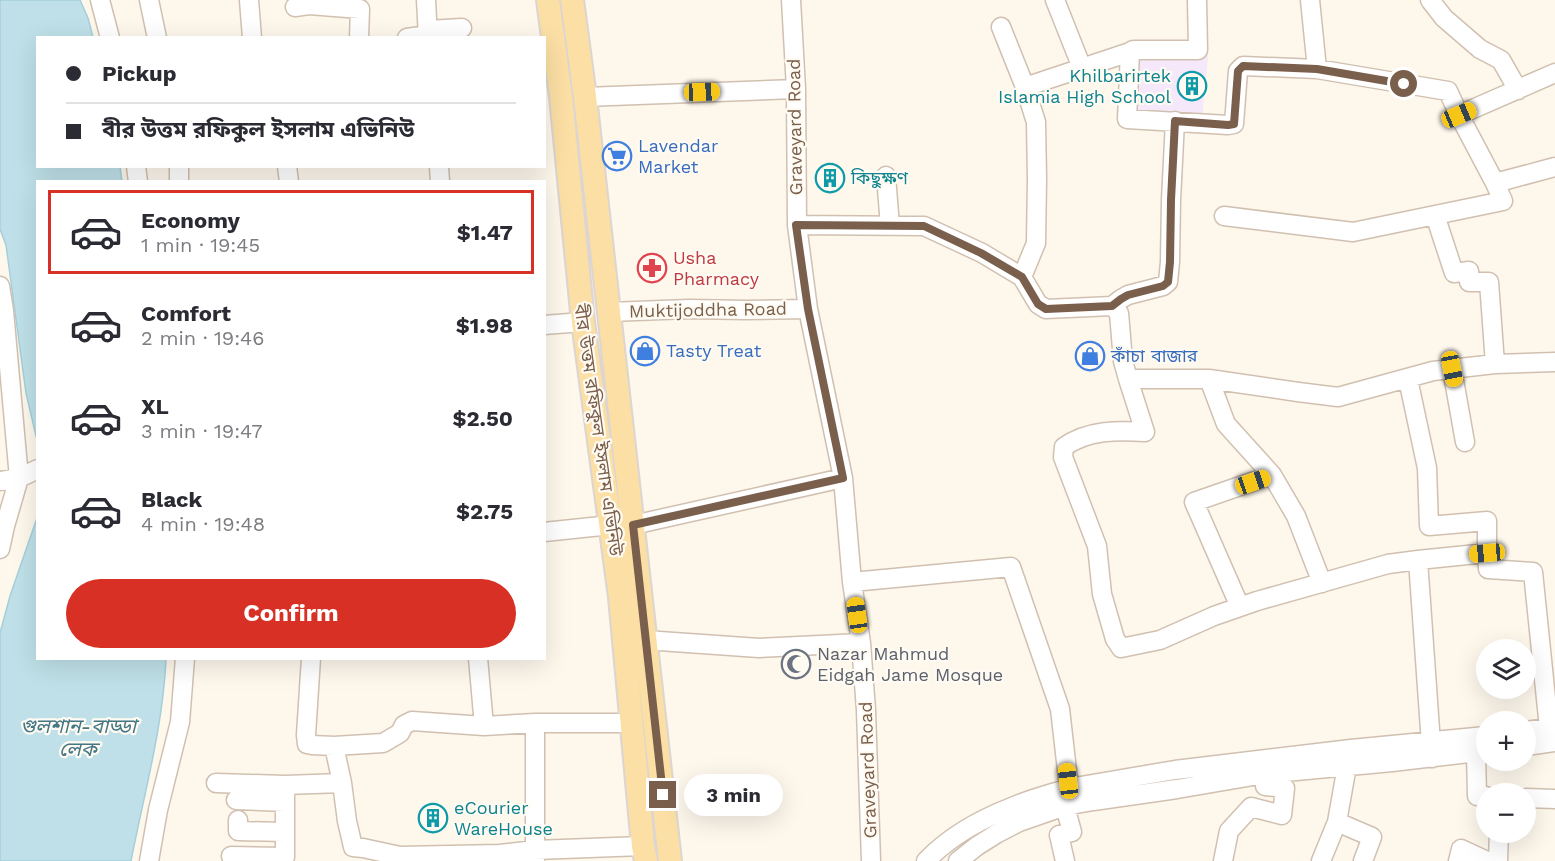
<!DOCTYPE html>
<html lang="en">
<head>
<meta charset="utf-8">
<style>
  :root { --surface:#fff; --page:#f2f2f3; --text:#2b2b33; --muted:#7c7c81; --line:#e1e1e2; --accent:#d93025 }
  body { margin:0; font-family:"Work Sans","Noto Sans Bengali",sans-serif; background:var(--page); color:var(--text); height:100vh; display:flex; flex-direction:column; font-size:22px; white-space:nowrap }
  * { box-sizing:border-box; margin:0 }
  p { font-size:20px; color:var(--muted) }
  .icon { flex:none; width:33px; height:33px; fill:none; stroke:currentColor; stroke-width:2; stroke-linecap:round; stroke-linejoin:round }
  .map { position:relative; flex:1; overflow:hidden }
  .details { position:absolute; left:36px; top:180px; width:510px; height:480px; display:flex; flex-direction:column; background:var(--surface); border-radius:0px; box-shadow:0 6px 24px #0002 }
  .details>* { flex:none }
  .guide { position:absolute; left:36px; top:36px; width:510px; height:132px; border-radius:0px; box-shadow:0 6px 24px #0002; display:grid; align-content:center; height:132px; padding:0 30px; background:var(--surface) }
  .buttons { position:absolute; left:1476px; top:639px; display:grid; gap:12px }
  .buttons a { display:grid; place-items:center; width:60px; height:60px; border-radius:50%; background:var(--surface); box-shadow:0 6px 24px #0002; font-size:30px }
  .end { position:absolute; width:27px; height:27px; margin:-14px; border:8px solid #7a5f4d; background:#fff; box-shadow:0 0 0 3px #fff }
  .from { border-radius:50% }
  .bubble { position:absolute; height:42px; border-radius:21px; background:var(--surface); box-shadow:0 6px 24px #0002; font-size:20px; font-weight:700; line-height:42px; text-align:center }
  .car { position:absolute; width:18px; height:36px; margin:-18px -9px; border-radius:8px; box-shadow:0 0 4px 2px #0007; background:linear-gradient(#f5c518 24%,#345 0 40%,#f5c518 0 76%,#345 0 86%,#f5c518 0) }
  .guide b { display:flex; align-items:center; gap:21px; height:57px; font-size:22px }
  .guide b+b { border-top:2px solid var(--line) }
  .guide i { width:15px; height:15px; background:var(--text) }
  ul { padding:10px 0 0; list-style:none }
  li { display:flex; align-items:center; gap:18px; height:84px; margin:0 12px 9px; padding:0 18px; border:3px solid transparent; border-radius:0px }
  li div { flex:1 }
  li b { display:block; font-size:22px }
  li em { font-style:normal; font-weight:700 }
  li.selected { border-color:var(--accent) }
  li>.icon { width:54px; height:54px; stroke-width:1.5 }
  .button { display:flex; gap:12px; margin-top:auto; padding:12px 30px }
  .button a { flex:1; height:69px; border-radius:36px; background:var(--accent); color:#fff; font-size:24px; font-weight:700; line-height:69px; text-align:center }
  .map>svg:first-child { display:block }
</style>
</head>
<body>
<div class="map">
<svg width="1555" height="861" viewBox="0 0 1555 861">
  <rect width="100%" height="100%" fill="#fdf7ec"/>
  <path fill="#f4e8fa" d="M1133,51l75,4 -6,65 -73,-3z"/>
  <path fill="#bfe0e8" stroke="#a5cfda" stroke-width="1.5" d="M0,0h80l8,18 5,19 -55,1v128l82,1 2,14 -84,1 -1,258 -11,-47 -20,-148 -6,-16z
    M37,518l1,140 128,1c-3,68 -22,135 -35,202h-131v-228l10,-37z"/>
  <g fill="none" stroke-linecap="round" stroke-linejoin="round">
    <g stroke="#d1c0b0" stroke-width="21">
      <path id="minor" d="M100,0l10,38
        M149,0l8,38
        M249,0l3,38
        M426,0l2,38
        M791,0l5,89 1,136 11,84 35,169 9,104 9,61 5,67 5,151
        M1055,0l27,68
        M1310,0l7,69 131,22 11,24 36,68
        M1430,0l14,18 36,31 21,11 17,30
        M295,7l14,-2 51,4 -1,29
        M1001,27l24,60 11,35 1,57 -1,64 -14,34
        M428,30l34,-2
        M407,38l21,-3
        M1130,52l3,-2h65l-1,-50
        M1025,87l105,-35 -3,67 101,6 6,-1 4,-53 5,-5 74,3
        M585,97l211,-8
        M1459,115l96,-42
        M136,166l2,16
        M179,166v16
        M287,166l2,16
        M439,166l1,16
        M886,176l4,50
        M1435,215l19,58 15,-2v11h20l6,82
        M1224,216l129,16 150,-31 -8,-18 60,-16
        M797,225l127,1 58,27 40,24 16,27 8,5 66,-3 7,7 4,48 5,18h81l89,13 40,5 95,-26 62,-7 60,-2
        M0,286l4,25 15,167 -14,48 -5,23
        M1112,306l9,-7 7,-4 35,-9 5,-4 2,-20 1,-62 4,-79
        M609,312l80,-3 56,1 63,-1
        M544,325l39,-3
        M1452,369l13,73
        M1128,379l17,53c-27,-2 -58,-2 -81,15l-1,10 34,89 5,48 13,45 6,9 39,-8 54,-24 43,-15 131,-37 30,-4 14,198
        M1209,379l17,45 46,51 24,41 26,67
        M1408,379l19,89 2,58 58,-5v32
        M0,481l19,-3 19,-9
        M633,525l210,-47
        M544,532l67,-7
        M1418,560l69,-7 1,16 45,3 16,156
        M852,582l159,-15 49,142 9,79c-19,6 -39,11 -57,19 -31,12 -63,30 -86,54
        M1240,607l-46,-105 78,-27
        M645,640l114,8 102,-5
        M311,658l-5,77 1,9 5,1 22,1 49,-3 17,-10 4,-8 8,-4 72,5
        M478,658l6,68 51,-3h96
        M1526,731l29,-4
        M334,746l8,37 5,38 6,26 10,1 37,8 100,-2 35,-4 108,-4
        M1526,746l29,-4
        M1476,753l1,43h9
        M216,783l69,2
        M1069,788l106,-18 176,-21 135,-13
        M1526,798l29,1
        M236,800l49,2
        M238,820v11l47,1
        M1337,822l35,15 -9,24
        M231,856l54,1v-72l57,-2
        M149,861l9,-51 22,-88 5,-64
        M535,861v-138
        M958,861l19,-15 19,-12 23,-12 46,-16 28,-5 84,-12 88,-15 127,-12 94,-11
        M1065,861l-6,-26 13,-3 -7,-26
        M1223,861l6,-30 22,-24 31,8 3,-27 -20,-2v-12
        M1321,861l16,-39 10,-56
        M1458,861l3,-12 26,12
        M1498,861l1,-29"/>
    </g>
    <g stroke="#dcd5d1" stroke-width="26">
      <path id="major" d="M548,0l13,97 22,225 37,275 23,249 3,15
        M572,0l13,97 85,764"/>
    </g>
    <use href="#minor" stroke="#fff" stroke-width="18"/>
    <use href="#major" stroke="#fbdfa4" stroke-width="22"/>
  </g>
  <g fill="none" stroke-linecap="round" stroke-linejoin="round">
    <path stroke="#7a5f4d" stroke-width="8" d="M663,795l-30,-270 210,-47 -35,-169 -12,-84 128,1 57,27 41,24 16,27 8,5 66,-3 9,-7 7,-4 35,-9 5,-4 2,-20 1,-62 4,-79 53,4 6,-1 4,-53 5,-5 74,3 87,15"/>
  </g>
  <defs>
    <g id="building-ring" transform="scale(1.5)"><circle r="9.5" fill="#fffbf2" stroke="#0f9aa8" stroke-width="1.5"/><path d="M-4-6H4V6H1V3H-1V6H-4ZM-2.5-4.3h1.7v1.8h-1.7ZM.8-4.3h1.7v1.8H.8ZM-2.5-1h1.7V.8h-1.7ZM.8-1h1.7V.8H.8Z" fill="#0f9aa8"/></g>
    <g id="supermarket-ring" transform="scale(1.5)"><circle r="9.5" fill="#fffbf2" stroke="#3f7fe0" stroke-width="1.5"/><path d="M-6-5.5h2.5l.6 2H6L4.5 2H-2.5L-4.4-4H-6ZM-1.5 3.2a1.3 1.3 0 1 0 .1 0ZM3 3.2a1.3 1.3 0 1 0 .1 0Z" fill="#3f7fe0"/></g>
    <g id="pharmacy-ring" transform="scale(1.5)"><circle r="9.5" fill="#fffbf2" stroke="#e0444e" stroke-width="1.5"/><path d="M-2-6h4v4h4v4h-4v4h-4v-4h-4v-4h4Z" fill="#e0444e"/></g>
    <g id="shop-ring" transform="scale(1.5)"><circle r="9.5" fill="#fffbf2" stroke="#3f7fe0" stroke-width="1.5"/><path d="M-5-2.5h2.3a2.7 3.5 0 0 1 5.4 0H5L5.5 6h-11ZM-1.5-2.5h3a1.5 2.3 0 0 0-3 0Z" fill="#3f7fe0"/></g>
    <g id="mosque-ring" transform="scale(1.5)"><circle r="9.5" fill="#fffbf2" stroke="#6b7280" stroke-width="1.5"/><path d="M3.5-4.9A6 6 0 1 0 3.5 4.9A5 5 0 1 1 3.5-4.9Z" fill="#6b7280"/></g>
  </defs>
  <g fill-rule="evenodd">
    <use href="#building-ring" x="1192" y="86"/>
    <use href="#supermarket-ring" x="617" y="156"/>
    <use href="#building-ring" x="830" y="178"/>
    <use href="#pharmacy-ring" x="652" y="268"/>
    <use href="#shop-ring" x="645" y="351"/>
    <use href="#shop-ring" x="1090" y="356"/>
    <use href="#mosque-ring" x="796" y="664"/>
    <use href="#building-ring" x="433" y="818"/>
  </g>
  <g text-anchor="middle" stroke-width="4.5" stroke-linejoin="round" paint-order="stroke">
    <g font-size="18" fill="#0d838f" stroke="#fffbf2" text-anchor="start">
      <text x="1171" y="82" text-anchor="end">Khilbarirtek<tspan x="1171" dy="21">Islamia High School</tspan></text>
      <text x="851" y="184">কিছুক্ষণ</text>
      <text x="454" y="814">eCourier<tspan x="454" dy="21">WareHouse</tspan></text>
    </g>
    <g font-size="18" fill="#7a5f4d" stroke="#fffbf2">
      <text transform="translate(795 127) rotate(-91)" y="6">Graveyard Road</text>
      <text transform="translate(708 310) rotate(-1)" y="6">Muktijoddha Road</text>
      <text transform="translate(598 430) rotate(82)" y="6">বীর উত্তম রফিকুল ইসলাম এভিনিউ</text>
      <text transform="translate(868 770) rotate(-92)" y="6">Graveyard Road</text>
    </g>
    <g font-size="18" fill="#366cbe" stroke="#fffbf2" text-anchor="start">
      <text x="638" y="152">Lavendar<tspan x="638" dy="21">Market</tspan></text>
      <text x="666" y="357">Tasty Treat</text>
      <text x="1111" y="362">কাঁচা বাজার</text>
    </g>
    <g font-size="18" fill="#be3a42" stroke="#fffbf2" text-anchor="start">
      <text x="673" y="264">Usha<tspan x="673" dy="21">Pharmacy</tspan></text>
    </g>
    <g font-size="18" fill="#5b616d" stroke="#fffbf2" text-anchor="start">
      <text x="817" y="660">Nazar Mahmud<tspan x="817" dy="21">Eidgah Jame Mosque</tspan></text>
    </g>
    <g font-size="20" font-style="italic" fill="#437786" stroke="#fffbf2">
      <text x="78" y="733">গুলশান-বাড্ডা<tspan x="78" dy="23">লেক</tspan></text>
    </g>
  </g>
</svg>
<div class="buttons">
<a><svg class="icon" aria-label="layers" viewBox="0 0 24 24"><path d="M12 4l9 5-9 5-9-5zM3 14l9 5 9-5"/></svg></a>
<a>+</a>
<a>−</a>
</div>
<i class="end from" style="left:1404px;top:84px"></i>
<i class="end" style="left:663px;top:795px"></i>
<div class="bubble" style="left:684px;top:774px;width:99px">3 min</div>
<i class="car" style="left:702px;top:92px;rotate:88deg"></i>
<i class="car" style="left:1459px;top:115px;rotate:67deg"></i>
<i class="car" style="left:1452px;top:369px;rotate:169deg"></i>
<i class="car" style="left:1253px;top:482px;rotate:71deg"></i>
<i class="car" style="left:1487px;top:553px;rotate:265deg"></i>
<i class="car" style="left:857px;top:615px;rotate:352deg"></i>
<i class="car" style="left:1068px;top:781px;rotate:353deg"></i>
<div class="guide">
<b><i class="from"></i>Pickup</b>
<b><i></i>বীর উত্তম রফিকুল ইসলাম এভিনিউ</b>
</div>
<section class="details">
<ul>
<li class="selected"><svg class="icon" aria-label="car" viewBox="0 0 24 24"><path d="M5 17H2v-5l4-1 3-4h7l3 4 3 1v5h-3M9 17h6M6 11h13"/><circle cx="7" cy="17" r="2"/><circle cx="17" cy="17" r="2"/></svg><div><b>Economy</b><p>1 min · 19:45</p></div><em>$1.47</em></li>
<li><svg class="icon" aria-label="car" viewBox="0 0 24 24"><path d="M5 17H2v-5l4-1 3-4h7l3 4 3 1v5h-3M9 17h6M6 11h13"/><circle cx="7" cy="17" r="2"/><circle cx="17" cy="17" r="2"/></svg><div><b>Comfort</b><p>2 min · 19:46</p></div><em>$1.98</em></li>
<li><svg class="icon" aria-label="car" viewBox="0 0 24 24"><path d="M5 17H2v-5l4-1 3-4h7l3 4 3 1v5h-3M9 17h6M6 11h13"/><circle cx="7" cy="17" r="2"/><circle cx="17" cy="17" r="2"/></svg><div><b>XL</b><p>3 min · 19:47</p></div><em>$2.50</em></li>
<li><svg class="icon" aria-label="car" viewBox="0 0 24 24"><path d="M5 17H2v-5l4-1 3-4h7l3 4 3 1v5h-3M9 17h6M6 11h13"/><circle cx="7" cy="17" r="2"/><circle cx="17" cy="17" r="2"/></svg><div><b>Black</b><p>4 min · 19:48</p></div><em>$2.75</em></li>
</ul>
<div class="button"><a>Confirm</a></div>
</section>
</div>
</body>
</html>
